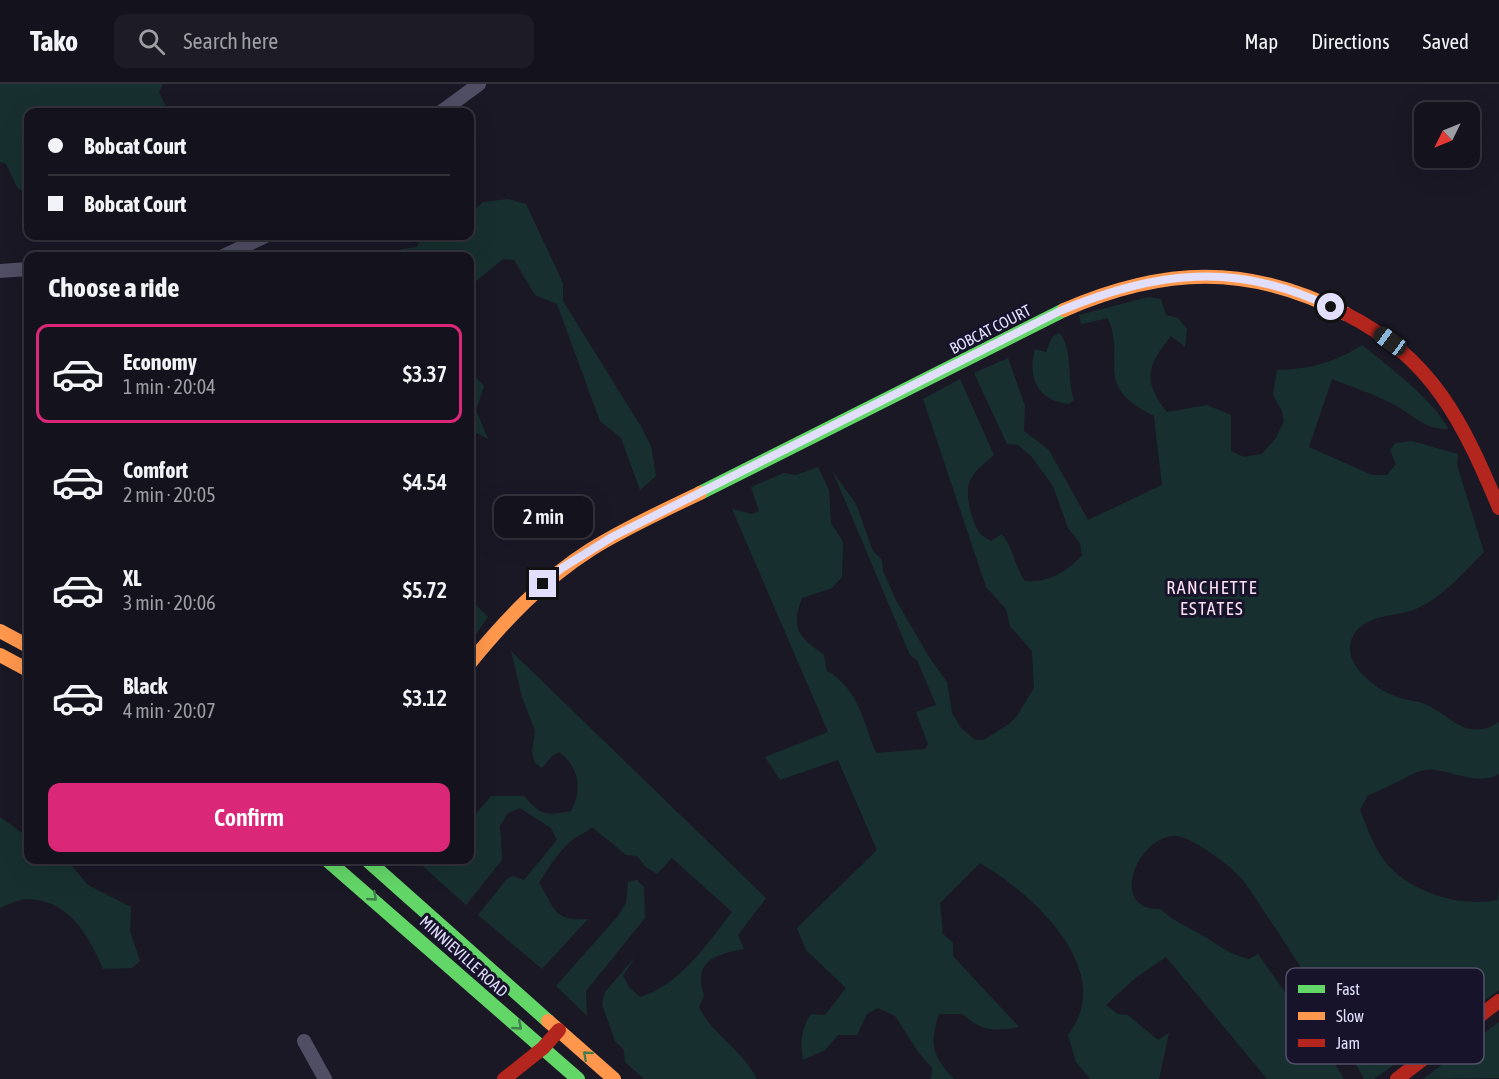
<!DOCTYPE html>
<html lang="en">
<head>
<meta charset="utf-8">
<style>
  :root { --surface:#14121c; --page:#1d1b25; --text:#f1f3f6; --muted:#9d9ea3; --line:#33323b; --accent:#db2777 }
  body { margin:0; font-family:"Asap Condensed",sans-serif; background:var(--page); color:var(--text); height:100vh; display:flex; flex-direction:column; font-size:22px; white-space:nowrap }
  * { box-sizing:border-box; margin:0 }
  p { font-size:20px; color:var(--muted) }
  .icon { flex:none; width:33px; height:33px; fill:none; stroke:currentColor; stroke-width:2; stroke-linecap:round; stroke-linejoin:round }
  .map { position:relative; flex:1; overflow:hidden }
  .sheet { position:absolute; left:24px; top:168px; width:450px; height:612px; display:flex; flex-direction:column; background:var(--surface); border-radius:12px; box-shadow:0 6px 24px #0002,0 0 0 2px var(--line) }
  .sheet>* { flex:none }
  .banner { position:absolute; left:24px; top:24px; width:450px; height:132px; border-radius:12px; box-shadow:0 6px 24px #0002,0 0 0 2px var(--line); display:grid; align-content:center; height:132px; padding:0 24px; background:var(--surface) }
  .needle { width:39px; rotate:227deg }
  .buttons { position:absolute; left:1414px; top:18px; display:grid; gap:12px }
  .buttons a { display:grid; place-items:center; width:66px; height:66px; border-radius:12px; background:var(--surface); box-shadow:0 6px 24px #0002,0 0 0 2px var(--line); font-size:30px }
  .end { position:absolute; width:27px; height:27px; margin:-14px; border:8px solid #e1dffc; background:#111; box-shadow:0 0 0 3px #111 }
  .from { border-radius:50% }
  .bubble { position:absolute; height:42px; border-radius:12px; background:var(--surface); box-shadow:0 6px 24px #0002,0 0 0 2px var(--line); font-size:20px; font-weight:600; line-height:42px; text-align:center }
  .car { position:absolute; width:18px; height:36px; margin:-18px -9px; border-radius:8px; box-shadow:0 0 4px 2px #0007; background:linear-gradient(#222 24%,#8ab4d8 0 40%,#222 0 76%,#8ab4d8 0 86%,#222 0) }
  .banner b { display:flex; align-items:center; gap:21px; height:57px; font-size:22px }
  .banner b+b { border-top:2px solid var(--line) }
  .banner i { width:15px; height:15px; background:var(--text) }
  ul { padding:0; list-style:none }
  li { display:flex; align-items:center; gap:18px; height:99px; margin:0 12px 9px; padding:0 12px; border:3px solid transparent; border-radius:12px }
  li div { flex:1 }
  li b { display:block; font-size:22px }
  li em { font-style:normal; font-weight:600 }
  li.selected { border-color:var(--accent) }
  li>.icon { width:54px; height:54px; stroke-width:1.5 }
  h2 { padding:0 24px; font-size:27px; line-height:72px }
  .action { display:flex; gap:12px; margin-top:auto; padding:12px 24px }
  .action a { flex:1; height:69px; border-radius:12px; background:var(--accent); color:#fff; font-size:24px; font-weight:600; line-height:69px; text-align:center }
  header { display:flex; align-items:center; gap:36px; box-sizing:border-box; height:84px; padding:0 30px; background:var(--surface); border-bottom:2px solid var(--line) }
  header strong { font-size:28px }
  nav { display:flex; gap:33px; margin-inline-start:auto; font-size:21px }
  .search { width:420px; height:54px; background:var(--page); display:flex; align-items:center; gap:15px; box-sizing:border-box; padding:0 21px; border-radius:12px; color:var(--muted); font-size:22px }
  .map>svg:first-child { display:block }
</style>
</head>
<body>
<header>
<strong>Tako</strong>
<div class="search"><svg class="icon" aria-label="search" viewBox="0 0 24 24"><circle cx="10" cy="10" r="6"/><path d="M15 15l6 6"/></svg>Search here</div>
<nav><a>Map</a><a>Directions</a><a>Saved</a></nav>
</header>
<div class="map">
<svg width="1499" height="995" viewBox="0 0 1499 995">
  <rect width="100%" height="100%" fill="#1a1825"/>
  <path fill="#17302f" d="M0,0h163l-4,8 7,15v5h-138v79l-10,-2 -12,-25 -6,-2z
    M508,115l18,5 37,79v18l77,124 11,21 5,30 -16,14 -19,-52 -21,-17 -43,-117 -22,-9 -21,-35 -11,-1 -33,27v-30h-82l14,-7 15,-2 5,-11h48v-22l13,-12z
    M1148,213l13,2 5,16 12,3 9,11 -2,18 -14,-11c-24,29 -29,45 -4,76l40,-7 24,10v36l13,6 18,-3 13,-15 9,-17 -2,-11 -9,-16 4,-25c33,-1 57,-7 85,-25 25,20 73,56 86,84 -24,1 -35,-15 -55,-25 -19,-10 -41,-17 -61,-25l-23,68 63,28h15l9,-11 -6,-14 5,-7 17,-2 46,13 -1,11 27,87c-20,20 -40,44 -66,56 -21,10 -51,4 -65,28 -14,26 22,53 42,60 8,4 18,4 27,7 28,10 43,41 77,19v52c-24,14 -54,-8 -74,-4 -13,2 -40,20 -57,25l-8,15c6,15 12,32 21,46 23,35 77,52 117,44l1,-14v104l-125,89h-10c-30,-55 -60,-110 -96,-162 -10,-14 -19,-32 -32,-44 -13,-13 -33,-26 -49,-34 -41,-21 -86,71 -27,70 19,16 31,19 50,31 14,9 22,15 39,19l9,-5 33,47 19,22 34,56h-77l-101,-122 -32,22 -28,26 12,9 10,1 30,25 11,-7 -10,46h-69l-14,-17 -8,-27c50,-64 -35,-141 -88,-172l-40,40 3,31 10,9v13l66,71c-28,4 -35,5 -57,-13h-23c-10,30 -7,42 15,65h-23l1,-11 -13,-15 -24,-37 -17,-8 -11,6 -10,21h-19l-13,15 -22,10c-3,-17 -2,-31 8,-46l14,1 21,-27 -40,-38 -9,-22 80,-78 -39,-90 -58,20 -15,-23 63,-25 -96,-223 20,5 7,-3 -8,-24 33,-14 12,2 22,-8 11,23 2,33 12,19 -1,35 -10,11 -30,10c-12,31 -3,39 22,57l3,16c31,17 36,50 49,82l49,-4 3,-5 -12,-32 20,-7 -19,-45 -7,-5 -77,-183 23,32 17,47 9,9 1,11 13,29 33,57 18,25 5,31 9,15 14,12h9l25,-16 8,-8 17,-28 -2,-37 -22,-25 -4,-17 -20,-22 -63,-188 37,-20 34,76c-9,8 -21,16 -25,28 -4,13 3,40 11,50 2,3 8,6 11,8l11,-7c12,15 12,32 23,47 22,2 43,-9 57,-26l-2,-12 -12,-15 -15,-42 -22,-30 -13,-11 -11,-1 -33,-71 34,-15 17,48 -1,25 25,19 39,70 74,-35 -8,-69c-63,-32 -27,-52 -46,-98l-27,6 -2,-9z
    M1060,249c14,20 6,44 14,67l-5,4c-31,-3 -42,-26 -34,-55l11,3 6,-15z
    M470,287l14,15 -8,24 12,29 -18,-9z
    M470,515l18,18 -18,26z
    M511,567l255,247 -28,37 6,14c-29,5 -52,13 -40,46l-5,12c14,29 42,41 58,72h-113l-19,-17 -1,-12 -9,-9 -13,-37 3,-12 30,-35 -12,19 7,12 10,9c40,-12 67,-53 92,-85l-60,-54 -15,16 -11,-7 -9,-11 -11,-1 -34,-28c-6,6 -14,8 -20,13 -14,12 -24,28 -33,43 16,26 15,39 49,36l-46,50 -64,-54 29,-36 6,-3 11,4 33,-40 -6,-12 -31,-20 -12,5 -8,13 2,34 -36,45 -50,-45h54v-39l21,-25h33c18,20 21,20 47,15 12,-20 8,-45 -12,-59l-7,4 -10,12 -7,-5 -3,-11 3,-21 -13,-34z
    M0,733l28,20v23h39l21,25 43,22 -1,24 10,30 -8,7 -29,1c-14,-33 -34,-70 -76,-70 -8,0 -19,6 -27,9z
    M637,796l7,7 1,31 -59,73 1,25 -31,-30 62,-70 8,-13 2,-21z
    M1499,938v56l-76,1z"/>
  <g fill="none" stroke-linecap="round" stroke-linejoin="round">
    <path stroke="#4f4e64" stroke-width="14" d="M441,28l38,-28
      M223,172l43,-20
      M0,187l28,-2
      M304,957l21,38"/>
    <path stroke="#63d668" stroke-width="14" d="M700,409l364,-183
      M327,776l251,219
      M367,776l181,161"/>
    <path stroke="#ff974d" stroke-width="14" d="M1064,226c99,-43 184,-47 282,4
      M0,547l28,15
      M0,571l28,15
      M470,579c35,-43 73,-83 120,-113 35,-22 73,-39 110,-57
      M548,937l66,58"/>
    <path stroke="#b3261e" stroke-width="14" d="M1346,230c87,44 117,109 153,194
      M504,995l39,-31 16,-18
      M1397,995l102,-78"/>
  </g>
  <defs><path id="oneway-chevron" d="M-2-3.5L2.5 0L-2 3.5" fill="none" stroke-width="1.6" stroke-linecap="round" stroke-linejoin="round" transform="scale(1.5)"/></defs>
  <g stroke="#407e4c">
    <use href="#oneway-chevron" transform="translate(373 813) rotate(41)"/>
    <use href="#oneway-chevron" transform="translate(518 942) rotate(41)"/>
    <use href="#oneway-chevron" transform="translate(587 971) rotate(-138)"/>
  </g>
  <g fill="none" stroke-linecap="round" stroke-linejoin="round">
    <path stroke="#e1dffc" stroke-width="8" d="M543,500l19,-16 50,-31 448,-226c95,-40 176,-50 271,-4"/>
  </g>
  <g text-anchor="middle" stroke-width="6" stroke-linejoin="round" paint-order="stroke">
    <g font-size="16" fill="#e1dffc" stroke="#16132a">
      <text transform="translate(990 245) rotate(-27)" y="6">BOBCAT COURT</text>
      <text transform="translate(464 872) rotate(42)" y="6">MINNIEVILLE ROAD</text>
    </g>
    <g font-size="18" letter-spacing="1.5" fill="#fde1f4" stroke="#16132a">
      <text x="1212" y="510">RANCHETTE<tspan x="1212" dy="21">ESTATES</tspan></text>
    </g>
  </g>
  <rect x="1286" y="884" width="198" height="96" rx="9" fill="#16132a" stroke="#535069" stroke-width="1.5"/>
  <rect x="1298" y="901" width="27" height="8" fill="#63d668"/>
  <rect x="1298" y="928" width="27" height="8" fill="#ff974d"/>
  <rect x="1298" y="955" width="27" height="8" fill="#b3261e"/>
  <g font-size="16" fill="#e1dffc">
    <text x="1336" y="911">Fast</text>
    <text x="1336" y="938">Slow</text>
    <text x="1336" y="965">Jam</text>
  </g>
</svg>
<div class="buttons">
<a><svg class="needle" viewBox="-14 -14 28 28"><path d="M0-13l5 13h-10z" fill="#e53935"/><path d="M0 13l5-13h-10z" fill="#9d9ea3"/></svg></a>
</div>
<i class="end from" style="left:1331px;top:223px"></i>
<i class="end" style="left:543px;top:500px"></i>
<div class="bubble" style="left:494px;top:412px;width:99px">2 min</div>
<i class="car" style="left:1390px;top:257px;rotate:306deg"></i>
<div class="banner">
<b><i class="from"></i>Bobcat Court</b>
<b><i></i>Bobcat Court</b>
</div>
<section class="sheet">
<h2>Choose a ride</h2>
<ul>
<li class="selected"><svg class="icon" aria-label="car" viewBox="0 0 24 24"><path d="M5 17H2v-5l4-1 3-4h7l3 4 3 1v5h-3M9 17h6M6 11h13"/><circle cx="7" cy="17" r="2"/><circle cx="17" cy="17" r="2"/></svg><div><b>Economy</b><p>1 min · 20:04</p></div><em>$3.37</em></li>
<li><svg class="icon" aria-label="car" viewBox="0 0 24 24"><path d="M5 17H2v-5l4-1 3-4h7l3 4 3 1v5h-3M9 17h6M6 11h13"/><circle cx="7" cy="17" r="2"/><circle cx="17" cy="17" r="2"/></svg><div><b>Comfort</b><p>2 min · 20:05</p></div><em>$4.54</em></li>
<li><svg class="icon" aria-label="car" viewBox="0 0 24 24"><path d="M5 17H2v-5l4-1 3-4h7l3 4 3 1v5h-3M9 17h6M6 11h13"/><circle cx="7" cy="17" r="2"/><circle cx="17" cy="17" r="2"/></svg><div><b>XL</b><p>3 min · 20:06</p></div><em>$5.72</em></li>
<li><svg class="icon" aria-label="car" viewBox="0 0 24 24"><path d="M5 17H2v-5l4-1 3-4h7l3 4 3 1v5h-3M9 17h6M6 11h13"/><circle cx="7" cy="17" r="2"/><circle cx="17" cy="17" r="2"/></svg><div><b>Black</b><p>4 min · 20:07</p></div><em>$3.12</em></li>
</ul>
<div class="action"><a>Confirm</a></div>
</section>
</div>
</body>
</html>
